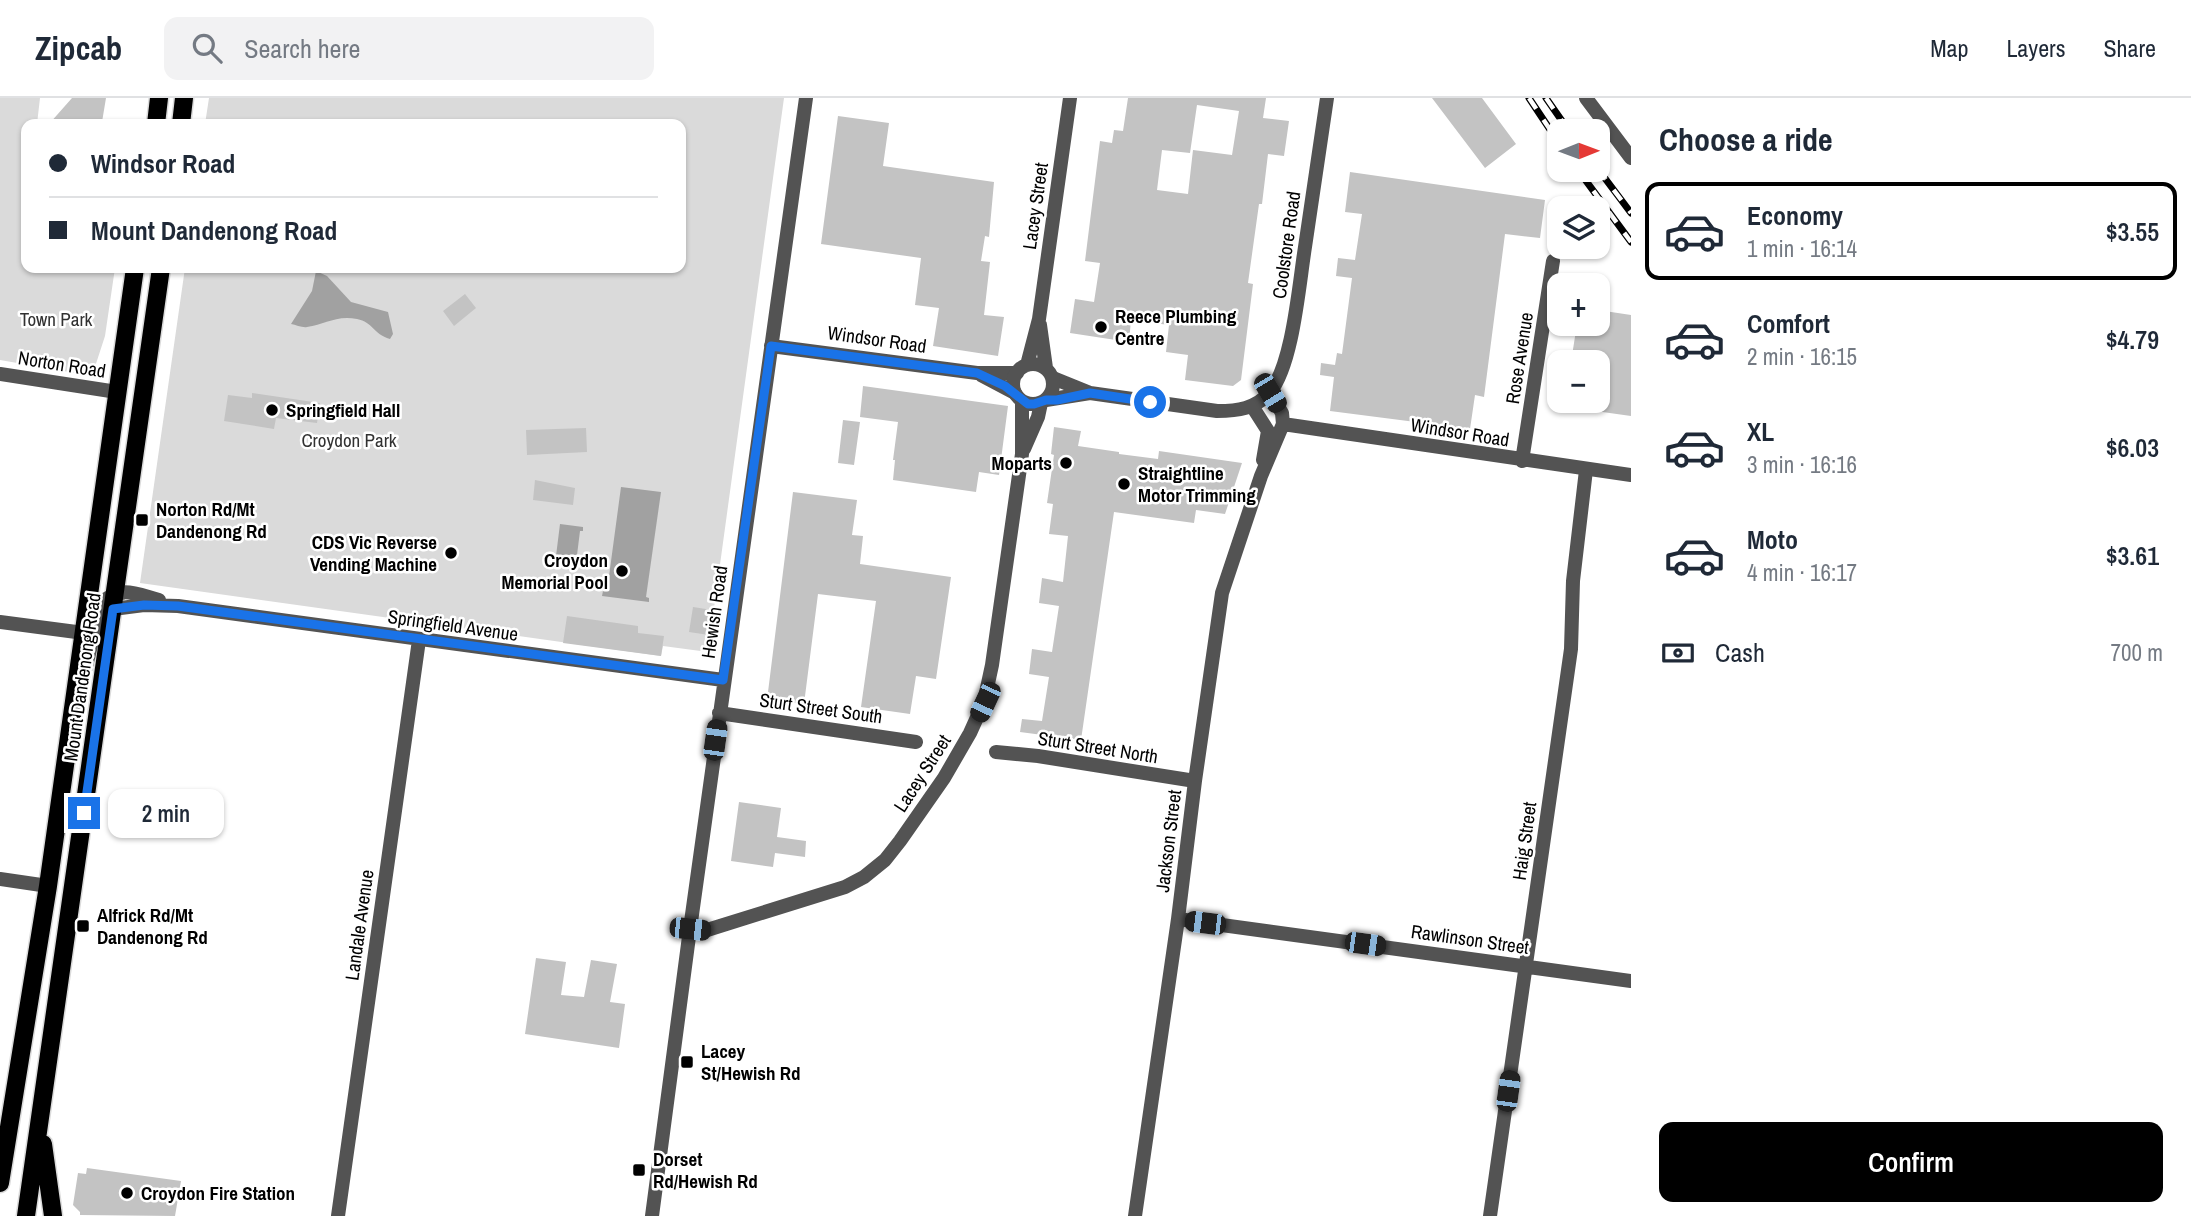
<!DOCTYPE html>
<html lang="en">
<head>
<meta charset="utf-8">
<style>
  :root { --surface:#fff; --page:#f2f2f3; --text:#1f2937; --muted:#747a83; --line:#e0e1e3; --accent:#000 }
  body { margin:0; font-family:"Archivo Narrow",sans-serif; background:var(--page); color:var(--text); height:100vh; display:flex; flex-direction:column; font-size:26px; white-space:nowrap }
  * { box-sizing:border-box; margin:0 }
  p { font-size:23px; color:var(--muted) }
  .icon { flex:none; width:38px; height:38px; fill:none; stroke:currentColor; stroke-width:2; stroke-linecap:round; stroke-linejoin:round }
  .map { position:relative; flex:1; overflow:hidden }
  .drawer { display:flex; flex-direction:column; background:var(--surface); width:560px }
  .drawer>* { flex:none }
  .hud { position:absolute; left:21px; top:21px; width:665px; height:154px; border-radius:14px; box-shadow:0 2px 5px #0004; display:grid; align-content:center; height:154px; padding:0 28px; background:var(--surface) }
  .needle { width:46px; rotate:89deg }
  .tools { position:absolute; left:1547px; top:21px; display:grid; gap:14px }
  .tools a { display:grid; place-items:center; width:63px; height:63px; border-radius:14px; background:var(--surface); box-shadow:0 2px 5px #0004; font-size:35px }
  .end { position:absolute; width:32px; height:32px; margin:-16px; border:9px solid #1a73e8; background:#fff; box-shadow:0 0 0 4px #fff }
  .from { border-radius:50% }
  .bubble { position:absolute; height:49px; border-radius:14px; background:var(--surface); box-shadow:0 2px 5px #0004; font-size:23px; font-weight:600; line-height:49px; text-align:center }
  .car { position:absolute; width:21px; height:42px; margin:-21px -10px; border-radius:9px; box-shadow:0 0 5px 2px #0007; background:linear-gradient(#222 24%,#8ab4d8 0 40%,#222 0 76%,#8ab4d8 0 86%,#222 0) }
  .hud b { display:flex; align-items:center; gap:24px; height:66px; font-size:26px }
  .hud b+b { border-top:2px solid var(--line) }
  .hud i { width:18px; height:18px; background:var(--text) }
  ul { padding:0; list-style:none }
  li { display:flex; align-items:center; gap:21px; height:98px; margin:0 14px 10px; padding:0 14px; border:4px solid transparent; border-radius:14px }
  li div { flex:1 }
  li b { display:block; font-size:26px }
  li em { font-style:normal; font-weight:600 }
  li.active { border-color:var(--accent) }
  li>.icon { width:63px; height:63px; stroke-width:1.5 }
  h2 { padding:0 28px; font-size:32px; line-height:84px }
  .pay { display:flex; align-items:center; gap:18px; height:77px; padding:0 28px; font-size:26px }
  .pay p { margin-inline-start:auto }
  .cta { display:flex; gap:14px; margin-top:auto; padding:14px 28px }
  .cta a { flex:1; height:80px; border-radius:14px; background:var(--accent); color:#fff; font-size:28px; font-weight:600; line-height:80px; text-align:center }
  header { display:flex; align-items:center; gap:42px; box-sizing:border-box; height:98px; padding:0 35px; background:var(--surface); border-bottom:2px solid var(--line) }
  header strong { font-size:33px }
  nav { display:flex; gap:38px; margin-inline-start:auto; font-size:24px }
  .search { width:490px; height:63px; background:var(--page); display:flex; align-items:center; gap:18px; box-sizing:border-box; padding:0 24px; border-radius:14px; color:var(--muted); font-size:26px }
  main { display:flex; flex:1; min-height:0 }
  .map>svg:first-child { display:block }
</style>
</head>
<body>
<header>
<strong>Zipcab</strong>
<div class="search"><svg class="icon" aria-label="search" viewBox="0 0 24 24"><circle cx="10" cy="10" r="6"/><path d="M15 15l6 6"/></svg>Search here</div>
<nav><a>Map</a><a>Layers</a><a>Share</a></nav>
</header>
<main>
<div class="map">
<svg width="1631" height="1118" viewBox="0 0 1631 1118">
  <rect width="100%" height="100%" fill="#fff"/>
  <path fill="#dadada" d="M0,0h40l-3,26h-11v144h89l-10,68 -13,40 -92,-16z
    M209,0h575l-76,554 -45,-6 -2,10 -521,-73 45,-315h496v-144h-476z"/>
  <path fill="#a1a1a1" d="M316,173l11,5 24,26 37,10 5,22 -3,5c-17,-5 -17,-17 -33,-20 -22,-4 -32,6 -50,8 -4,1 -11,-2 -16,-3l21,-33z
    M621,389l40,5 -15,105 3,1v4l-47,-6 1,-5h4z
    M560,426l23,3v4h-3l-4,32 2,1 -1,3 -22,-3z"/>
  <path fill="#c3c3c3" d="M72,0h34l-4,24 -16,-2 -4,4h-33z
    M1128,0h70l-8,55 -28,-3 -5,40 31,4 5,-44 39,5 7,-44 -42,-6 1,-7h68l-3,20 26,3 -5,35 -16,-2 -6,50h-3l-11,79 5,1 -12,96 -8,6 -48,-6 3,-25 -22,-3 3,-27 -38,-5 -2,22 -59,-9 5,-34 19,3 6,-39 -15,-2 15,-120 12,2 2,-13 9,1z
    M1432,0h50l34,46 -31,24z
    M838,18l51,7 -6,43 111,16 -5,55 -4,-1 -4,25 9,1 -6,53 20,2 -6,39 -65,-10 6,-38 -24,-3 6,-47 -100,-14z
    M1350,74l195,28 -5,38 -35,-4 -21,163 -9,-2 -5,34 -140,-18 4,-34 -14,-2 1,-12 14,2 2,-12 5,1 10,-76 -16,-2 2,-18 17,2 7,-46 -17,-2z
    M465,196l11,14 -22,18 -11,-15z
    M1598,212l33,5v101l-57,-8 1,-7h23v-39h-27l6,-38h21z
    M863,288l145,20 -9,69 -20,-3 -3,20 -83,-12 2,-20h-2l5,-38 -38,-5z
    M252,295l68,10 -3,20 -41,-5 -2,11 -50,-8 4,-26 24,3z
    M843,322l17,2 -6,43 -16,-2z
    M1054,329l27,4 -3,15 41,6v2l39,5 1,-8 83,12 -17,51 -29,-4 -2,13 -80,-11 -33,228 -61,-8 2,-13 20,2 7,-44 -20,-3 3,-25 20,3 7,-46 -20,-3 3,-25 21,4 5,-46 -19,-2 4,-30 -6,-1 7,-48 -3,-1z
    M586,330l1,24 -60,3 -1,-25z
    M535,382l40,8 -2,17 -40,-5z
    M793,394l64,8 -5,35 11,1 -3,28 91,13 -15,102 -20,-3 -6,38 -49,-7 15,-106 -58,-7 -14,110 -37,-4z
    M693,509l19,3 -3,25 -20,-3z
    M567,518l71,10v7l26,3 -3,20 -98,-13z
    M739,704l42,6 -4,29 29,4 -1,16 -30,-4 -2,14 -42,-6z
    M536,860l30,4 -5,33 23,2 7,-37 26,4 -7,38 15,2 -6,44 -94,-14z
    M87,1070l94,13 -6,35 -95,-1v-3l-7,-7 5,-32 8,1z"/>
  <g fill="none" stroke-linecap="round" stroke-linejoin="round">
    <g stroke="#dbdbdb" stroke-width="21">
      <path id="primary" d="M156,26l3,-26
        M181,26l3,-26
        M43,1046l10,72
        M0,1085l48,-297 87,-618
        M26,1118l135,-948"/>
    </g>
    <path stroke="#535353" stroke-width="14" d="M1586,0l45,60
      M771,248l206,27h40
      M0,276l117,18
      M981,277l34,18
      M1053,280l37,15 127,18c20,0 39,-2 53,-19 23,-28 29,-108 35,-145 7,-50 15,-99 22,-149
      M1046,302l44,-7
      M1252,308l16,25 -5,29
      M1283,326l348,51
      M1522,363l31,-200
      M113,511l31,-4 34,1 545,74
      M0,524l84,11
      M84,577l17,-72c20,-18 35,-9 58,-3
      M719,615l197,29
      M996,654l42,4 157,25
      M0,781l48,7
      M1178,821l453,62
      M690,831l116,-831
      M338,1118l81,-576
      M1135,1118l43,-297 17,-138 27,-188 39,-117 22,-52 -1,-11 -12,-20
      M1490,1118l81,-567 2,-68 13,-111"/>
    <path stroke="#535353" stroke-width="14" d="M1040,227l6,43
      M1013 286a20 20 0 1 1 40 0a20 20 0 1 1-40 0Z
      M1027,267l12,-46 31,-221
      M1024,351l14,-32 3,-14
      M652,1118l38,-287 14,2 141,-44 19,-10 21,-17 15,-19 44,-63 26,-45 14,-31 8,-37 30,-211v-53"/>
    <use href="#primary" stroke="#000" stroke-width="18"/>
    <g stroke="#000" stroke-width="7">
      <path id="rail" d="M1529,0l30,45
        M1546,0l23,33
        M1598,71l33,44
        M1578,72l53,72"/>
    </g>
    <use href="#rail" stroke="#fff" stroke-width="4.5" stroke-dasharray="13" stroke-linecap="butt"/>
  </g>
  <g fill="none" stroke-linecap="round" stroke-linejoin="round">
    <path stroke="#1a73e8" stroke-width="9" d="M84,715l29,-204 31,-4 34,1 545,74 48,-334 206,27 28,13 23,18h6l12,-4h11l33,-7 60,9"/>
  </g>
  <g fill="#000" stroke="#fff" stroke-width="2.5">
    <circle cx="1101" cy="229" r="7"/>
    <circle cx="272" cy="312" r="7"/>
    <circle cx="1066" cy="365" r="7"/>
    <circle cx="1124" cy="386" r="7"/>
    <rect x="135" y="415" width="14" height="14" rx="3.5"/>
    <circle cx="451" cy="455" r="7"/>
    <circle cx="622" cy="473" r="7"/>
    <rect x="76" y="821" width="14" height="14" rx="3.5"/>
    <rect x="680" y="957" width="14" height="14" rx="3.5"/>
    <rect x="632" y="1065" width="14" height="14" rx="3.5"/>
    <circle cx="127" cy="1095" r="7"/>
  </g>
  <g text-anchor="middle" stroke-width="5" stroke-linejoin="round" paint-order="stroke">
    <g font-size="19" fill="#000" stroke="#fff">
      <text transform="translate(1035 108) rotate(-82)" y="7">Lacey Street</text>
      <text transform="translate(1286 147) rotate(-82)" y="7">Coolstore Road</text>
      <text transform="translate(877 241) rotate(8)" y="7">Windsor Road</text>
      <text transform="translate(1519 260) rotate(-81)" y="7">Rose Avenue</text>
      <text transform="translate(62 266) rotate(9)" y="7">Norton Road</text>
      <text transform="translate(1460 334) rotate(9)" y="7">Windsor Road</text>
      <text transform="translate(714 514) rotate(-82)" y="7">Hewish Road</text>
      <text transform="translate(453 527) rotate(8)" y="7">Springfield Avenue</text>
      <text transform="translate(82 579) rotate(-82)" y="7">Mount Dandenong Road</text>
      <text transform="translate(821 610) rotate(8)" y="7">Sturt Street South</text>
      <text transform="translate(1098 649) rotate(9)" y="7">Sturt Street North</text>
      <text transform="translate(922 675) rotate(-57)" y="7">Lacey Street</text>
      <text transform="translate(1168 743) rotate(-83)" y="7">Jackson Street</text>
      <text transform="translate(1524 743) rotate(-82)" y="7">Haig Street</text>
      <text transform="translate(359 827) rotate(-82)" y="7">Landale Avenue</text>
      <text transform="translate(1470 841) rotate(8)" y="7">Rawlinson Street</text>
    </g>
    <g font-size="19" font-weight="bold" fill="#000" stroke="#fff" text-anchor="start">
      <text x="1115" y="225">Reece Plumbing<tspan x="1115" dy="22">Centre</tspan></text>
      <text x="286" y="319">Springfield Hall</text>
      <text x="1052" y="372" text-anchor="end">Moparts</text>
      <text x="1138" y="382">Straightline<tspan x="1138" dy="22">Motor Trimming</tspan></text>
      <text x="156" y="418">Norton Rd/Mt<tspan x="156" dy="22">Dandenong Rd</tspan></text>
      <text x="437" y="451" text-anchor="end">CDS Vic Reverse<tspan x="437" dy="22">Vending Machine</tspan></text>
      <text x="608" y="469" text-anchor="end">Croydon<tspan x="608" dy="22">Memorial Pool</tspan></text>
      <text x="97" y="824">Alfrick Rd/Mt<tspan x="97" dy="22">Dandenong Rd</tspan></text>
      <text x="701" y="960">Lacey<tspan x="701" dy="22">St/Hewish Rd</tspan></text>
      <text x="653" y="1068">Dorset<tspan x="653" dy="22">Rd/Hewish Rd</tspan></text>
      <text x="141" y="1102">Croydon Fire Station</text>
    </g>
    <g font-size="19" fill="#313131" stroke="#fff">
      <text x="56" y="228">Town Park</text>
      <text x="349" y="349">Croydon Park</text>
    </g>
  </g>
</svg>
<div class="tools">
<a><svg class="needle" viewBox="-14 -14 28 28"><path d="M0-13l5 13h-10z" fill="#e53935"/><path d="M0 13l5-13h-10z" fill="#747a83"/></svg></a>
<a><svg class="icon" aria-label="layers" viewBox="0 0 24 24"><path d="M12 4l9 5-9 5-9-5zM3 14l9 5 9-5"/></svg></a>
<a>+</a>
<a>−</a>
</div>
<i class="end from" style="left:1150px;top:304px"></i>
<i class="end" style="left:84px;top:715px"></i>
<div class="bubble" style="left:108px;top:691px;width:116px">2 min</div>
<i class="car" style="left:1270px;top:295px;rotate:149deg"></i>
<i class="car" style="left:985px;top:604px;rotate:205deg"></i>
<i class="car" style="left:715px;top:642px;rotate:8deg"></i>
<i class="car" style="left:1205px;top:825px;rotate:277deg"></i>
<i class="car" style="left:690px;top:831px;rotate:96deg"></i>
<i class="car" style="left:1365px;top:846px;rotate:98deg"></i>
<i class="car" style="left:1508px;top:993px;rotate:8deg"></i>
<div class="hud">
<b><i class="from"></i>Windsor Road</b>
<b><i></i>Mount Dandenong Road</b>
</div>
</div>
<section class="drawer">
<h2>Choose a ride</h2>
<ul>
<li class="active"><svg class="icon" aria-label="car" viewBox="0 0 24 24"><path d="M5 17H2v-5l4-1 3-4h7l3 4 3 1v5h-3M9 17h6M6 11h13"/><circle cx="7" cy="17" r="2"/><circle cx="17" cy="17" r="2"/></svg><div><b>Economy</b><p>1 min · 16:14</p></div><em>$3.55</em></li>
<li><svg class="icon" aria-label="car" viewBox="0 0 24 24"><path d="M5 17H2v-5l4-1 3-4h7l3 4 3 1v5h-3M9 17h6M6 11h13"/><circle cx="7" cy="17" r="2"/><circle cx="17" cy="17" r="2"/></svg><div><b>Comfort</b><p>2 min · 16:15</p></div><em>$4.79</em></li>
<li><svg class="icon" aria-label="car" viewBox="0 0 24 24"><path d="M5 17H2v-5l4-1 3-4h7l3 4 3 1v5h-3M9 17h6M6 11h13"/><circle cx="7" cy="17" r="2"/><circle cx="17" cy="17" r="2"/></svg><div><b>XL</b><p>3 min · 16:16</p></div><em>$6.03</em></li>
<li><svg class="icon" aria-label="car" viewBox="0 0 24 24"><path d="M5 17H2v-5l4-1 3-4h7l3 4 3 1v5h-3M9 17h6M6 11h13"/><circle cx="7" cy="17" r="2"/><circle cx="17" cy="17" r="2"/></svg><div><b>Moto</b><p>4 min · 16:17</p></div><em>$3.61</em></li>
</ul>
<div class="pay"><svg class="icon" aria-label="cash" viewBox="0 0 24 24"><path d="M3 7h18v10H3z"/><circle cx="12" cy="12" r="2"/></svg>Cash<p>700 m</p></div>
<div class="cta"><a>Confirm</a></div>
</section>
</main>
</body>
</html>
